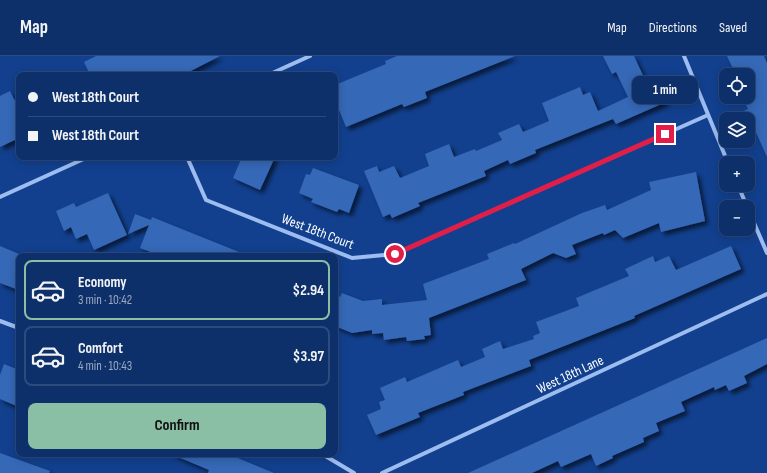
<!DOCTYPE html>
<html lang="en">
<head>
<meta charset="utf-8">
<style>
  :root { --surface:#0e306a; --page:#1c3c72; --text:#f1f3f6; --muted:#9ba9c1; --line:#2e4b7e; --accent:#8abfa5 }
  body { margin:0; font-family:"Sofia Sans Condensed",sans-serif; background:var(--page); color:var(--text); height:100vh; display:flex; flex-direction:column; font-size:15px; white-space:nowrap }
  * { box-sizing:border-box; margin:0 }
  p { font-size:13px; color:var(--muted) }
  .icon { flex:none; width:22px; height:22px; fill:none; stroke:currentColor; stroke-width:2; stroke-linecap:round; stroke-linejoin:round }
  .map { position:relative; flex:1; overflow:hidden }
  .side { position:absolute; left:16px; top:197px; width:322px; height:204px; display:flex; flex-direction:column; background:var(--surface); border-radius:8px; box-shadow:0 2px 10px #0003,0 0 0 1px var(--line) }
  .side>* { flex:none }
  .top-card { position:absolute; left:16px; top:16px; width:322px; height:88px; border-radius:8px; box-shadow:0 2px 10px #0003,0 0 0 1px var(--line); display:grid; align-content:center; height:88px; padding:0 12px; background:var(--surface) }
  .tools { position:absolute; left:719px; top:12px; display:grid; gap:8px }
  .tools a { display:grid; place-items:center; width:36px; height:36px; border-radius:8px; background:var(--surface); box-shadow:0 2px 10px #0003,0 0 0 1px var(--line); font-size:20px }
  .end { position:absolute; width:18px; height:18px; margin:-9px; border:5px solid #e11d48; background:#fff; box-shadow:0 0 0 2px #fff }
  .from { border-radius:50% }
  .bubble { position:absolute; height:28px; border-radius:8px; background:var(--surface); box-shadow:0 2px 10px #0003,0 0 0 1px var(--line); font-size:13px; font-weight:700; line-height:28px; text-align:center }
  .top-card b { display:flex; align-items:center; gap:14px; height:38px; font-size:15px }
  .top-card b+b { border-top:1px solid var(--line) }
  .top-card i { width:10px; height:10px; background:var(--text) }
  ul { padding:7px 0 0; list-style:none }
  li { display:flex; align-items:center; gap:12px; height:60px; margin:0 8px 6px; padding:0 4px; border:2px solid var(--line); border-radius:8px }
  li div { flex:1 }
  li b { display:block; font-size:15px }
  li em { font-style:normal; font-weight:700 }
  li.current { border-color:var(--accent) }
  li>.icon { width:36px; height:36px; stroke-width:1.5 }
  .primary-button { display:flex; gap:8px; margin-top:auto; padding:8px 12px }
  .primary-button a { flex:1; height:46px; border-radius:8px; background:var(--accent); color:#111; font-size:16px; font-weight:700; line-height:46px; text-align:center }
  header { display:flex; align-items:center; gap:24px; box-sizing:border-box; height:56px; padding:0 20px; background:var(--surface); border-bottom:1px solid var(--line) }
  header strong { font-size:19px }
  nav { display:flex; gap:22px; margin-inline-start:auto; font-size:14px }
  .map>svg:first-child { display:block }
</style>
</head>
<body>
<header>
<strong>Map</strong>
<nav><a>Map</a><a>Directions</a><a>Saved</a></nav>
</header>
<div class="map">
<svg width="767" height="417" viewBox="0 0 767 417">
  <defs>
    <filter id="shadow"><feDropShadow dx="3.5" dy="3.5" stdDeviation="2" flood-color="#0009"/></filter>
  </defs>
  <rect width="100%" height="100%" fill="#12408e"/>
  <path fill="#3667b6" filter="url(#shadow)" d="M96,0h124l-37,19h-93l-6,-13z
    M397,0h118l-90,36 2,6 -23,9 -2,-3 -56,23 -11,-27v-15l51,-21 -1,-3z
    M603,0h31l13,28 2,-1 4,9 7,-3 6,13 -50,22 -3,-5 -38,15 -40,16 1,3 -26,11 -2,-4 -24,11 2,5 -68,27 2,3 -28,12 -2,-4 -7,3 -19,-46 13,-5 2,6 15,-6 6,12 29,-12 -4,-12 24,-10 5,13 21,-8 1,2 26,-11 -4,-7 21,-9 4,8 26,-11 -7,-18 38,-16 3,8 7,-3 8,19 30,-14 -12,-25 -4,2z
    M727,0h37l3,7v94l-17,-38h-24l22,-10 -2,-4 4,-2 -3,-6 1,-22h-12z
    M10,35l9,18v29l-19,9v-51z
    M242,101h33l-15,33 -27,-12z
    M313,112l46,17 -10,28 -10,-4 -2,3 -26,-10 2,-3 -14,-6 7,-19 4,1z
    M696,116l9,49 -44,11 -2,-9 -36,15 -8,-8 -11,5 -1,-2 -31,12 4,9 -10,4 -13,-5 -32,16 5,11 -97,38 2,17 -7,1 1,3 -18,2 -1,-4 -22,3 -1,-7 -11,1v-4l-20,3 -17,-7v-30l5,1 2,-4 21,8 19,-2v6l45,-5 -4,-16 66,-25 -2,-5 27,-11 1,1 67,-31 23,-8 2,5 44,-20 -2,-8z
    M108,137l19,42 -33,15 -7,-16 -11,5 -5,-12 -7,4 -8,-20 18,-8 2,4z
    M135,158l16,6 1,-3 97,39h-88l-21,-8 9,-23 -21,9z
    M0,190l19,8v27l-3,8 -16,-6z
    M731,190l10,23 -107,47 1,2 -106,42 2,6 -68,26 1,3 -46,18 2,4 -44,18 -9,-20 14,-6 -2,-7 6,-2 -5,-12 25,-11 2,5 51,-22 3,7 24,-10 -3,-8 18,-8 3,8 31,-10 -1,-3 7,-3 -4,-11 43,-16 -3,-8 53,-22 -4,-7 28,-13 2,6 14,-6 7,14z
    M767,282v26l-23,12 3,7 -18,8 -3,-6 -11,5 -1,-3 -33,15 4,9 -29,12 3,8 -16,7 1,4 -32,14 1,2 -17,8 -5,-12 -30,13 -3,-6 -26,12h-64z
    M4,308l15,6v37l-19,-8v-24z
    M0,397l50,18 -1,2h-49z
    M171,398h57l46,19h-66l1,-3z"/>
  <g fill="none" stroke-linecap="round" stroke-linejoin="round">
    <path stroke="#9dbdf1" stroke-width="4" d="M684,0l44,107
      M268,19l42,-19
      M187,101l19,43 146,58 43,-4 313,-139
      M738,129l9,22
      M0,141l88,-40
      M748,153l19,44
      M0,265l19,7
      M322,398l32,19
      M382,417l385,-179"/>
  </g>
  <g fill="none" stroke-linecap="round" stroke-linejoin="round">
    <path stroke="#e11d48" stroke-width="5" d="M395,198l270,-120"/>
  </g>
  <g text-anchor="middle" stroke-width="3.5" stroke-linejoin="round" paint-order="stroke">
    <g font-size="14" fill="#fff" stroke="#12408e">
      <text transform="translate(318 175) rotate(21)" y="5">West 18th Court</text>
      <text transform="translate(570 318) rotate(-25)" y="5">West 18th Lane</text>
    </g>
  </g>
</svg>
<div class="tools">
<a><svg class="icon" aria-label="locate" viewBox="0 0 24 24"><circle cx="12" cy="12" r="6"/><path d="M12 2v4M12 18v4M2 12h4M18 12h4"/></svg></a>
<a><svg class="icon" aria-label="layers" viewBox="0 0 24 24"><path d="M12 4l9 5-9 5-9-5zM3 14l9 5 9-5"/></svg></a>
<a>+</a>
<a>−</a>
</div>
<i class="end from" style="left:395px;top:198px"></i>
<i class="end" style="left:665px;top:78px"></i>
<div class="bubble" style="left:632px;top:20px;width:66px">1 min</div>
<div class="top-card">
<b><i class="from"></i>West 18th Court</b>
<b><i></i>West 18th Court</b>
</div>
<section class="side">
<ul>
<li class="current"><svg class="icon" aria-label="car" viewBox="0 0 24 24"><path d="M5 17H2v-5l4-1 3-4h7l3 4 3 1v5h-3M9 17h6M6 11h13"/><circle cx="7" cy="17" r="2"/><circle cx="17" cy="17" r="2"/></svg><div><b>Economy</b><p>3 min · 10:42</p></div><em>$2.94</em></li>
<li><svg class="icon" aria-label="car" viewBox="0 0 24 24"><path d="M5 17H2v-5l4-1 3-4h7l3 4 3 1v5h-3M9 17h6M6 11h13"/><circle cx="7" cy="17" r="2"/><circle cx="17" cy="17" r="2"/></svg><div><b>Comfort</b><p>4 min · 10:43</p></div><em>$3.97</em></li>
</ul>
<div class="primary-button"><a>Confirm</a></div>
</section>
</div>
</body>
</html>
